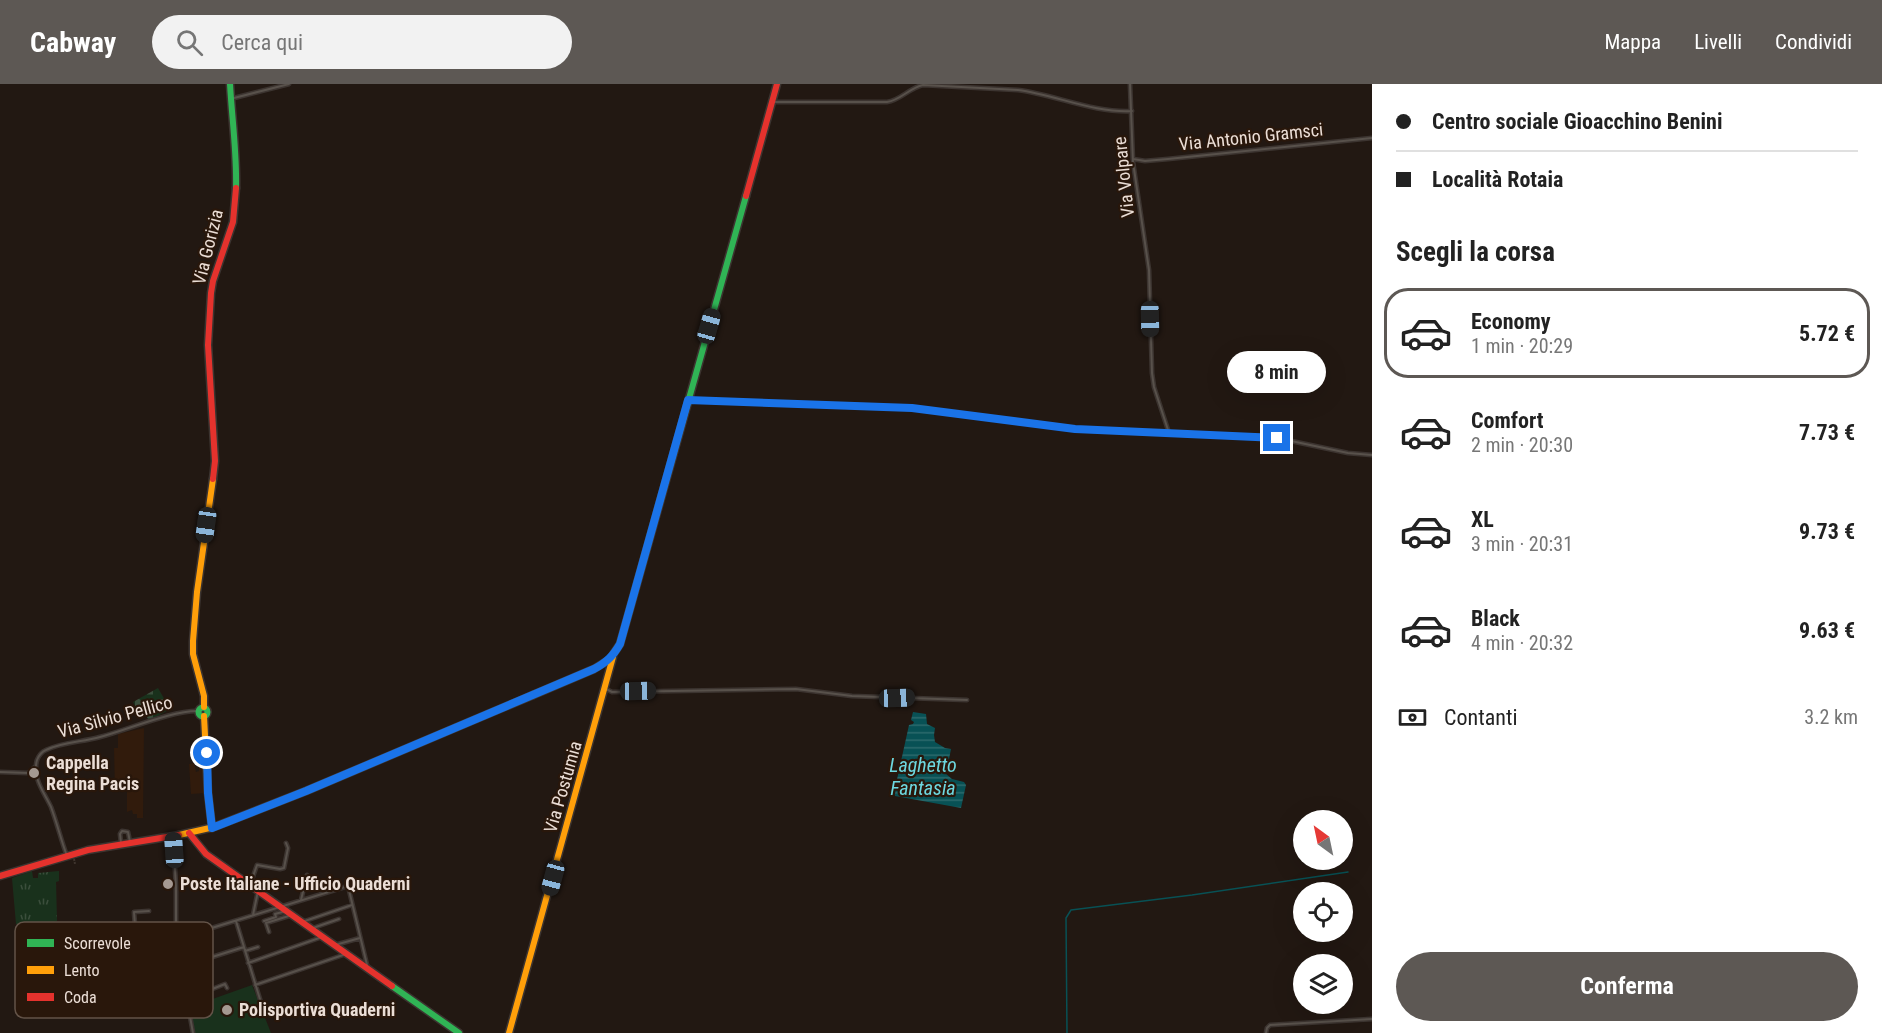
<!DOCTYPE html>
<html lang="it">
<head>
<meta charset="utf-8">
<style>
  :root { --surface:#fff; --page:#f2f2f2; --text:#222; --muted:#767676; --line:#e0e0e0; --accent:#5d5854 }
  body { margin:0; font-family:"Roboto Condensed",sans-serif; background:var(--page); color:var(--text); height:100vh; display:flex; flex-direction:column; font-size:22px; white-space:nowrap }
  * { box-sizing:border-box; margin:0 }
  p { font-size:20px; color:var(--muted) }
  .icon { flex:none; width:33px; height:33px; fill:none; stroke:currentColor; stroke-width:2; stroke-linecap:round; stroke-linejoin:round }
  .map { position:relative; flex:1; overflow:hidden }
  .panel { display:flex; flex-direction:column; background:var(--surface); width:510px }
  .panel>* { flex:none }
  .banner { display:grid; align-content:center; height:132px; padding:0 24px; background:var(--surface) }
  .needle { width:39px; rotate:327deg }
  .fabs { position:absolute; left:1293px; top:726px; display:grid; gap:12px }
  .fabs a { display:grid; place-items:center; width:60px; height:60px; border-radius:50%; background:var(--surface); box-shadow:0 6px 24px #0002; font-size:30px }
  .end { position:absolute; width:27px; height:27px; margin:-14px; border:8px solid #1a73e8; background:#fff; box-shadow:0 0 0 3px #fff }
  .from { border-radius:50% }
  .bubble { position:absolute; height:42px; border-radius:21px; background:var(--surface); box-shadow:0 6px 24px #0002; font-size:20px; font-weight:700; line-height:42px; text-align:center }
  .car { position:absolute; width:18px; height:36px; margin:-18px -9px; border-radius:8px; box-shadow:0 0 4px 2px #0007; background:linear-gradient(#222 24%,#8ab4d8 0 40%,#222 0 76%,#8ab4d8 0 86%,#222 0) }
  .banner b { display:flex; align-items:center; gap:21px; height:57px; font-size:22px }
  .banner b+b { border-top:2px solid var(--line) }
  .banner i { width:15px; height:15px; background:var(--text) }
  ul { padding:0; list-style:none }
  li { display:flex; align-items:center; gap:18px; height:90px; margin:0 12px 9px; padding:0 12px; border:3px solid transparent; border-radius:24px }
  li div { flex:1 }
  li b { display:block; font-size:22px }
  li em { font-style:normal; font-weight:700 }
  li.selected { border-color:var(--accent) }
  li>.icon { width:54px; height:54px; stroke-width:1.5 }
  h2 { padding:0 24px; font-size:27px; line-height:72px }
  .pay { display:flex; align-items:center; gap:15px; height:66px; padding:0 24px; font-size:22px }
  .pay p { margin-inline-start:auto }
  .button { display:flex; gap:12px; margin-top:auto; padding:12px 24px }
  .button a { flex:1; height:69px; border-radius:36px; background:var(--accent); color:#fff; font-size:24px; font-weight:700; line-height:69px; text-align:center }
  header { display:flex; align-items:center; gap:36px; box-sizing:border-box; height:84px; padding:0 30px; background:var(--accent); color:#fff }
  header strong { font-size:28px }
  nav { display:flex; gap:33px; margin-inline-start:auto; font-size:21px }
  .search { width:420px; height:54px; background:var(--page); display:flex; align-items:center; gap:15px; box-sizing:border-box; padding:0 21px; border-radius:33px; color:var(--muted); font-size:22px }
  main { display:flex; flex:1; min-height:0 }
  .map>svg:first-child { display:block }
</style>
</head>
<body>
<header>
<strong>Cabway</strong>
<div class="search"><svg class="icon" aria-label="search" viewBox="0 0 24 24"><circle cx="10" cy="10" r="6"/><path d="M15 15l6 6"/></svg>Cerca qui</div>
<nav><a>Mappa</a><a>Livelli</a><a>Condividi</a></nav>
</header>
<main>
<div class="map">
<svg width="1372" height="949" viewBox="0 0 1372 949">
  <defs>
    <pattern id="cemetery-stones" width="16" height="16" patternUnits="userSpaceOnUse" patternTransform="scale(1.5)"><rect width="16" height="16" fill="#19311c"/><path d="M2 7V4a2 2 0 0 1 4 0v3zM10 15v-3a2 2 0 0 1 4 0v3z" fill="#3b4e3c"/></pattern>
    <pattern id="park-tufts" width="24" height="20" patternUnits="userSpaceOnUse" patternTransform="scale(1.5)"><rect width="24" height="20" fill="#19311c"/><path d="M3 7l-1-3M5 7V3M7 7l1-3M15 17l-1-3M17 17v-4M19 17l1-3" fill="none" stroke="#3b4e3c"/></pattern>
    <pattern id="water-rules" width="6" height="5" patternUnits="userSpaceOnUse" patternTransform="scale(1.5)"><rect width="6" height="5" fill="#085155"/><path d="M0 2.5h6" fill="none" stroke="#2c6a6d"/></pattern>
  </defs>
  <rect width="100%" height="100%" fill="#221812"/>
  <path fill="#311b0c" d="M144,644l-1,90h-6v-4h-4l-1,-4 -5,2v-22h-12l-1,-42h4v-14z
    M194,679l2,9 3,-1v-5h4v2h2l1,25 -15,1 -2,-30z"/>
  <path fill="#19311c" d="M252,901l19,48h-76l-5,-26z"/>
  <path fill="url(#cemetery-stones)" d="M158,604l12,21 -21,12 -3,-6 -4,2 -9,-15z"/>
  <path fill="url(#park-tufts)" d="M32,787l1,7h5v-5l21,-2v10l-3,1 1,39 -8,3h-33l-4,-46z"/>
  <path fill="url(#water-rules)" d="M913,628l13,2 1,10 8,4 -1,7 1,7 10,6 6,1 -5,25 6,5 12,3 2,3 -5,23 -66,-12 -1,-3 15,-68 4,-1 1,-2 -3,-2z"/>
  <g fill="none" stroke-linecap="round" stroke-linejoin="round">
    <path stroke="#085155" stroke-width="1.5" d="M1067,949l-1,-115 5,-8 121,-15 156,-23"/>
    <path stroke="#40362f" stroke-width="2" stroke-dasharray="2 1" stroke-linecap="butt" d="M74,775l1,5"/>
    <g stroke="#3c3430" stroke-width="5">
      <path id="street" d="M1130,0l3,78 16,108 3,103 2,14 15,46
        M230,15l59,-15
        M773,18h114c14,-2 22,-14 36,-17l95,5c38,5 75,23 114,21
        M1133,75l12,2 23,-2 204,-21
        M688,316l224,8 163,21 202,9 71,15 24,2
        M606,605l6,3 184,-3 56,7 115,4
        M0,688l28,1 8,-7
        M173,751l3,52v52l17,94
        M121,759l-1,-9 2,-3 6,1 2,10
        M67,772c-6,-16 -10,-33 -16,-49 -7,-15 -19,-29 -14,-47 2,-5 4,-8 9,-10 16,-8 37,-8 54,-13 27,-7 73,-27 99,-26
        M250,801l7,-20 23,4 4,-1 4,-20 -2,-5
        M301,816l6,-25
        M253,831l5,-24
        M236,837l27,88
        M264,837l12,-4 -1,-3 11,-3
        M302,838l50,-17
        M313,844l26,-9
        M269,848l-3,-9 26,-8
        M136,855l-2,-27 15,-1
        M176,855l172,-53 20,83
        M121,856l55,-3
        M335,861l25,-7
        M245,867l13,-4
        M209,874l35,-11
        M248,879l74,-26
        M255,901l91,-31
        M187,915l38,-15 2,4
        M1266,949l1,-5 3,-3 102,-6"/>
    </g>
    <g stroke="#3c3430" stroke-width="9">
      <path id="fast" d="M230,0c2,35 7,70 6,104
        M533,611l61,-26 16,-10 10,-15 126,-448
        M198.5 628a4.5 4.5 0 1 1 9 0a4.5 4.5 0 1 1-9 0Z
        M392,902l67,47"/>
    </g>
    <g stroke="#3c3430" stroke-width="9">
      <path id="slow" d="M204,623v-11l-11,-42v-13l4,-49 16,-113
        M204,632l4,77 4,35
        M179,751l35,-8 92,-36 227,-96
        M509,949l104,-376"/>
    </g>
    <g stroke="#3c3430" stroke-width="9">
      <path id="jam" d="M746,112l31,-112
        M213,395l2,-18 -7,-116 3,-52 2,-12 20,-59 3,-34
        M189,749l17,21 186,132
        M0,792l88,-26 91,-15"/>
    </g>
    <use href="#street" stroke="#58514b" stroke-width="2"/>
    <use href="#fast" stroke="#30b455" stroke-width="6"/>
    <use href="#slow" stroke="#ff9f0a" stroke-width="6"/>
    <use href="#jam" stroke="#e5322d" stroke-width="6"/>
  </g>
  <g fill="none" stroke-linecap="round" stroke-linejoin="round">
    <path stroke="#1a73e8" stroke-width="8" d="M207,669l1,40 4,35 94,-37 288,-122c13,-7 19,-13 26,-25l68,-244 224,8 163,21 202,9"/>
  </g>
  <g fill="#a59991" stroke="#29170b" stroke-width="2">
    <circle cx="34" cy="689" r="6"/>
    <circle cx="168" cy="800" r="6"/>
    <circle cx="227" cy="926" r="6"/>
  </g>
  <g text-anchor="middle" stroke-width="4.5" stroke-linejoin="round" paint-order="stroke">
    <g font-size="18" fill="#ebded6" stroke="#29170b">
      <text transform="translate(1251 53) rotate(-6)" y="6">Via Antonio Gramsci</text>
      <text transform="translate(1124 93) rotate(-96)" y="6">Via Volpare</text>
      <text transform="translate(208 163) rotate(-76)" y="6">Via Gorizia</text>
      <text transform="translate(115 633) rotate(-15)" y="6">Via Silvio Pellico</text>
      <text transform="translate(563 703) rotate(-74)" y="6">Via Postumia</text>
    </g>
    <g font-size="18" font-weight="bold" fill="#ebded6" stroke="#29170b" text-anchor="start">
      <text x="46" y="685">Cappella<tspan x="46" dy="21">Regina Pacis</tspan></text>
      <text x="180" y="806">Poste Italiane - Ufficio Quaderni</text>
      <text x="239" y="932">Polisportiva Quaderni</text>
    </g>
    <g font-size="20" font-style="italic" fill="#6dd8e0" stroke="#29170b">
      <text x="923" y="688">Laghetto<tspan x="923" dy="23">Fantasia</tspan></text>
    </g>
  </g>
  <rect x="15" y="838" width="198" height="96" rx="9" fill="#29170b" stroke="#635348" stroke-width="1.5"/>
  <rect x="27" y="855" width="27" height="8" fill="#30b455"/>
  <rect x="27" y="882" width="27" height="8" fill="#ff9f0a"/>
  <rect x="27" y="909" width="27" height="8" fill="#e5322d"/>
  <g font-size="16" fill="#ebded6">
    <text x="64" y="865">Scorrevole</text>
    <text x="64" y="892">Lento</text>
    <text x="64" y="919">Coda</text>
  </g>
</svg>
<div class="fabs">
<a><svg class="needle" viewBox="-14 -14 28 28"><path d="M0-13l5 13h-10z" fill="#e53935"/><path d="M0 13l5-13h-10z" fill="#767676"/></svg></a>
<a><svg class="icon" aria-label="locate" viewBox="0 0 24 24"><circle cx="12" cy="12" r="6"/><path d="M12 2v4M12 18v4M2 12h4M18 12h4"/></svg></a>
<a><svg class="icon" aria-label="layers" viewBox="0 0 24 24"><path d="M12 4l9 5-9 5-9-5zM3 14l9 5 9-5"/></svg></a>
</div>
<i class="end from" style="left:207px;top:669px"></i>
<i class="end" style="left:1277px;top:354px"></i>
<div class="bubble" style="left:1227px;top:267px;width:99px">8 min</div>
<i class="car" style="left:1150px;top:235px;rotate:179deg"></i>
<i class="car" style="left:709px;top:242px;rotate:16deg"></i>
<i class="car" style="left:206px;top:441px;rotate:188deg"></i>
<i class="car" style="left:638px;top:607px;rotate:89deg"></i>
<i class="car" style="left:897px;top:614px;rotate:88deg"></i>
<i class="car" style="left:174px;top:766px;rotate:356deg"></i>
<i class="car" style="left:553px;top:794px;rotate:195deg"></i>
</div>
<section class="panel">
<div class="banner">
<b><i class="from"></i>Centro sociale Gioacchino Benini</b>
<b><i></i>Località Rotaia</b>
</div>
<h2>Scegli la corsa</h2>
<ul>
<li class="selected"><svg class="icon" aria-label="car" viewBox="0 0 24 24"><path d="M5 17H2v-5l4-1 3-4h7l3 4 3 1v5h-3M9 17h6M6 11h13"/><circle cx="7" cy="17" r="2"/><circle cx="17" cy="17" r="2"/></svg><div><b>Economy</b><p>1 min · 20:29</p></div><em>5.72 €</em></li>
<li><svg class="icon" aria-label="car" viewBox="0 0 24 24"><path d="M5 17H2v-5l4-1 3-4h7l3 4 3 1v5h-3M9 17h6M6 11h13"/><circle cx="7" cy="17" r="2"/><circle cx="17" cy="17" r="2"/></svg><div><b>Comfort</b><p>2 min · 20:30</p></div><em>7.73 €</em></li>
<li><svg class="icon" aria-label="car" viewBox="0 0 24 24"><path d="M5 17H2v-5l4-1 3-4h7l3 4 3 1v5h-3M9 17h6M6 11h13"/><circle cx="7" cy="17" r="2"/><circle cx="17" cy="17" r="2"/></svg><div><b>XL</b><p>3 min · 20:31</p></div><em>9.73 €</em></li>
<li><svg class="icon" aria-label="car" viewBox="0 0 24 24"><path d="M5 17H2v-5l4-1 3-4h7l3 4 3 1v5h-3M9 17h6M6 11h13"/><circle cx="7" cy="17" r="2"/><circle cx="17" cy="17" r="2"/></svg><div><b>Black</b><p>4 min · 20:32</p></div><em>9.63 €</em></li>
</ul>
<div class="pay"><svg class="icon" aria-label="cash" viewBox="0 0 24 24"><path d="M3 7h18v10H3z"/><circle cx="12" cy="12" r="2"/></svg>Contanti<p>3.2 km</p></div>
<div class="button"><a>Conferma</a></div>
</section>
</main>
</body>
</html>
